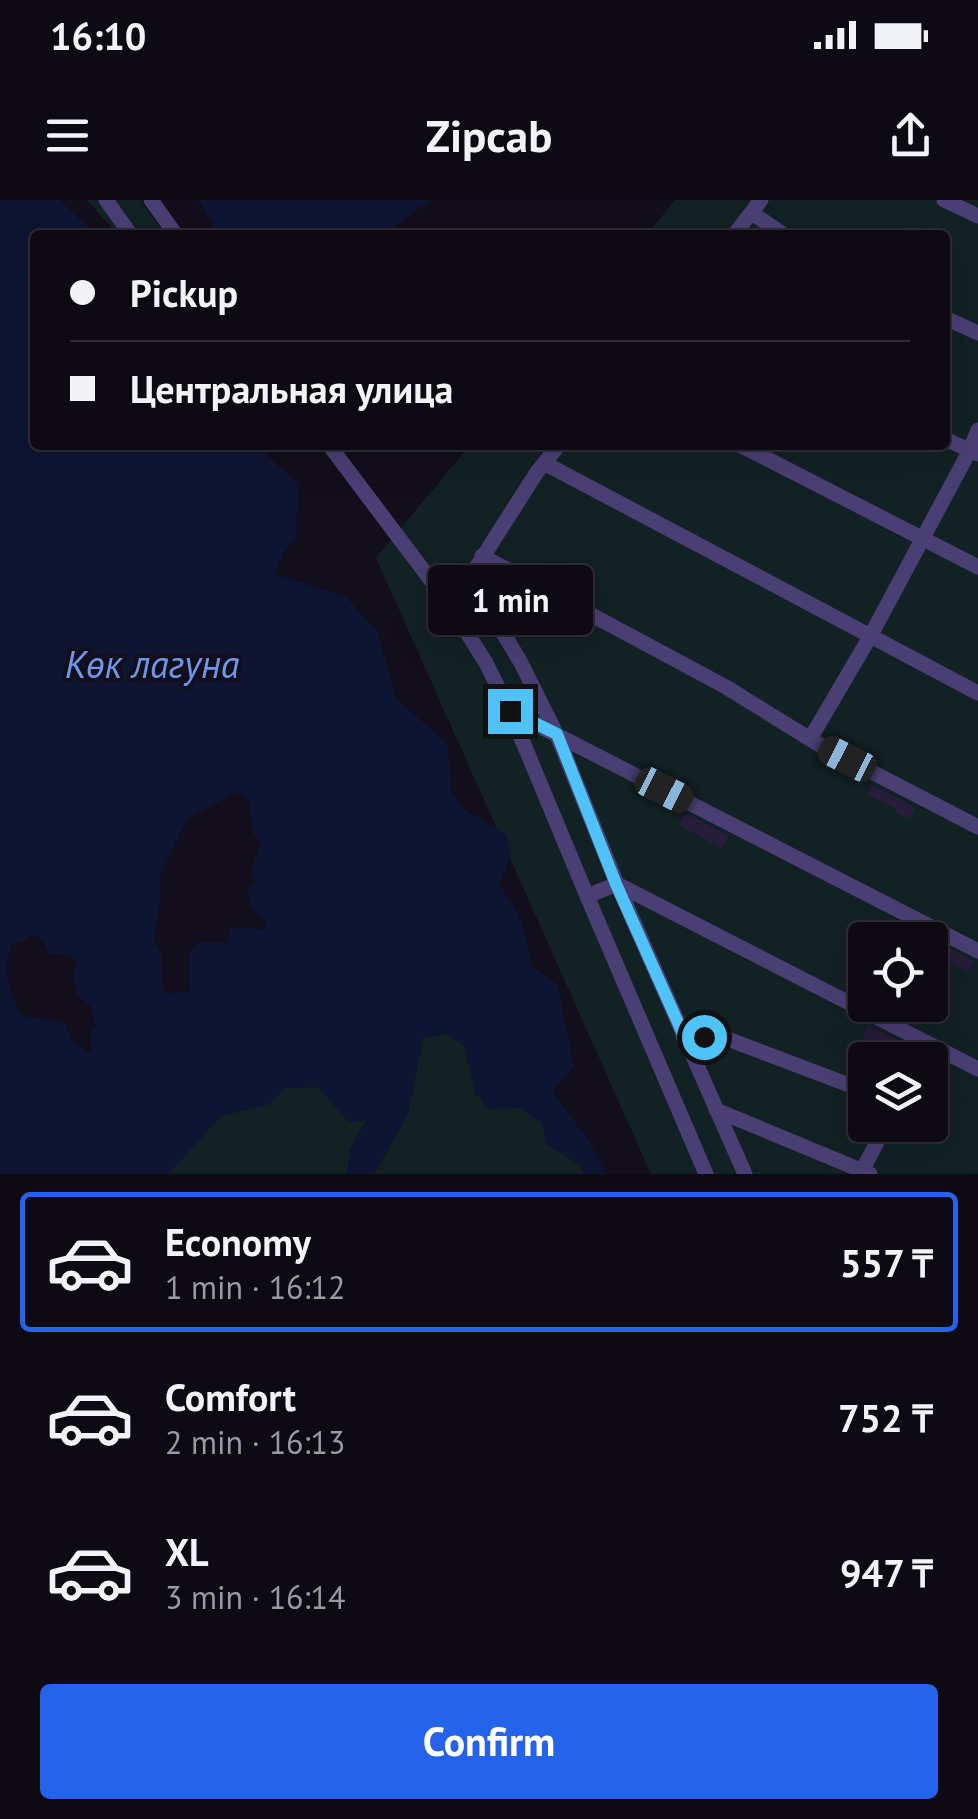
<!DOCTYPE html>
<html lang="en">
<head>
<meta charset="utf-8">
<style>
  :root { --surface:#0e0a14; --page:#1c1822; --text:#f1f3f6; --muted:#9b9aa0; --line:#2e2b34; --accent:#2563eb }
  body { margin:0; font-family:"PT Sans",sans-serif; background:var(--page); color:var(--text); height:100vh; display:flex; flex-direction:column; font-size:38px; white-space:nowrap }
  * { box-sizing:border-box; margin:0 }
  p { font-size:32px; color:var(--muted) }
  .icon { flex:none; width:55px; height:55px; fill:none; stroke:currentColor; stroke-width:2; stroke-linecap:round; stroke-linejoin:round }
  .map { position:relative; height:974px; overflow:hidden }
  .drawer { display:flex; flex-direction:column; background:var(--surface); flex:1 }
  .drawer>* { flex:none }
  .banner { position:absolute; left:30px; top:30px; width:920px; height:220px; border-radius:10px; box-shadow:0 10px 40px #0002,0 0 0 2px var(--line); display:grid; align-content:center; height:220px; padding:0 40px; background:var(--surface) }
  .tools { position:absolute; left:848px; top:722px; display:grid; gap:20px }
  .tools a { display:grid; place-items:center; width:100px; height:100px; border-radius:10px; background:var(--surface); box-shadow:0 10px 40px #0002,0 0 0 2px var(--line); font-size:50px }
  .end { position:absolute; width:45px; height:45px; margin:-22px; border:12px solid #4fc3f7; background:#111; box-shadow:0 0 0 5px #111 }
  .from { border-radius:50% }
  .bubble { position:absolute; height:70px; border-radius:10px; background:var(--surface); box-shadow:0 10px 40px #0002,0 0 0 2px var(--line); font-size:32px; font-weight:700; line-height:70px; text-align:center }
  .car { position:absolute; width:30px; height:60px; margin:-30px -15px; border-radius:12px; box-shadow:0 0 8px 2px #0007; background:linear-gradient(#222 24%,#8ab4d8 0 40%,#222 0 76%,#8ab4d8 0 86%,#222 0) }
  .banner b { display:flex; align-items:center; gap:35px; height:95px; font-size:38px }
  .banner b+b { border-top:2px solid var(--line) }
  .banner i { width:25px; height:25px; background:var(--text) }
  ul { padding:18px 0 0; list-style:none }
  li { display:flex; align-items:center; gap:30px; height:140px; margin:0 20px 15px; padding:0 20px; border:5px solid transparent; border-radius:10px }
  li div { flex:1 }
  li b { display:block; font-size:38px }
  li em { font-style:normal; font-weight:700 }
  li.selected { border-color:var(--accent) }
  li>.icon { width:90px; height:90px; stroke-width:1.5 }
  .button { display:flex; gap:20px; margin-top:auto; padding:20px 40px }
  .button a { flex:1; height:115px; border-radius:10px; background:var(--accent); color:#fff; font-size:40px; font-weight:700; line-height:115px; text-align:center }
  .status { display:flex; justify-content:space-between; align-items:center; height:70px; padding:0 50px; background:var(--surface); direction:ltr }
  .status svg { height:28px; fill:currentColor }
  header { display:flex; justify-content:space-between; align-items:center; height:130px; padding:0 40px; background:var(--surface); font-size:45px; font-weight:700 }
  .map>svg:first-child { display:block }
</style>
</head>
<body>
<div class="status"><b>16:10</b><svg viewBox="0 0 49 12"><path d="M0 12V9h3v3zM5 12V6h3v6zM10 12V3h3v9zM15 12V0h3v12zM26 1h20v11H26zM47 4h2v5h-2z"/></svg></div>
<header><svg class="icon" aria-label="menu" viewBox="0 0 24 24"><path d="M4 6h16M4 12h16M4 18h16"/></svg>Zipcab<svg class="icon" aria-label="share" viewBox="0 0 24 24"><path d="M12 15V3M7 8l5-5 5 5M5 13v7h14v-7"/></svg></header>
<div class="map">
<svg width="978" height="974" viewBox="0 0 978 974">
  <rect width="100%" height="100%" fill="#120e1b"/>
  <path fill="#122124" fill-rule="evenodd" d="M87,0h54l24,35h-47z
    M675,0h303v974h-327l-275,-616 94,-113h475v-210h-299zM865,740h65v65h-65zM865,860h65v65h-65z
    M447,833l17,13 12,48 44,14 23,15 3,21 36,22 1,8h-209l34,-60 15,-76z
    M319,887l29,34 19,-1 -17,29 -3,25h-179l53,-58 48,-12 16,-16z"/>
  <path fill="#0e1533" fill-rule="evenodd" d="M0,0h60l36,35h-61v210h222l41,40 -2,52 -13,17 -8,20 71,23 32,35 17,65 53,48 3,44 11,19 44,26 5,22 -12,28c20,29 28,45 32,81l26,19 17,83 -22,24 38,51 16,32h-23l-1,-8 -36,-22 -4,-21 -22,-15 -32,1 -12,-15 -12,-48 -17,-13 -24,5 -15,76 -34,60h-27l3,-25 16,-28 -18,1 -29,-35 -33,1 -17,16 -48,12 -53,58h-168zM238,592l11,9 4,32 8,10 -10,28 4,12 -7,4c0,31 7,18 19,38l-5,5 -20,-3 -13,3 -1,13 -30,-1 -9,12 1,39 -14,-1 -10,2 -4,-12 -1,-29 -7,-13 5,-29 2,-38 26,-54zM34,734l9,8 6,11 22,3 5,5 -3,18 4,15 13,12 6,19 -5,7v18l-4,3 -17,-16 -4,-12 -9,-4 -34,-5c-14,-24 -23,-48 -10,-73l8,-1z
    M199,0h233l-50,35h-163z"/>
  <path fill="#271c39" d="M872,585l43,22 -5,12 -16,-8 2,-3 -28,-13z
    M685,613l44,23 -7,13 -43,-24z
    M933,740l41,21 -6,11 -38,-20z
    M868,825l62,32 -2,3h-17l-49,-22z"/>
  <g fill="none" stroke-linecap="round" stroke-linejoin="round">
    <path stroke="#4a3f74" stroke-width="15" d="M106,0l25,35
      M151,0l25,35
      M944,0l34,16
      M752,13l32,22
      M734,35l27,-35
      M945,118l33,15
      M945,239l33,15
      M329,245l122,162 35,56 24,48 77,185 119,278
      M740,245l238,122
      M544,263l434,230
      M482,356l244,131 92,57 160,83
      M501,366l4,11 -6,27 4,29 17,28 37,74 60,149 128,290
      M451,407l86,-135 22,-27
      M510,511l468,240
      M810,539l61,-104 99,-185 8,-20
      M587,696l30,-12 361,185
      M683,836l42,2 140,53
      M716,910l154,64
      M862,971l24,-46"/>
  </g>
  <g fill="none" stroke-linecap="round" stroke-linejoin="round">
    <path stroke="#4fc3f7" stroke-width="12" d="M510,511l47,23 59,150 68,152 20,1"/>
  </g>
  <g text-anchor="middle" stroke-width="8" stroke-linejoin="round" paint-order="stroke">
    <g font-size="38" font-style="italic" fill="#6b98ea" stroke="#120e1b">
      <text x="152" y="478">Көк лагуна</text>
    </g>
  </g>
</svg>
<div class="tools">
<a><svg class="icon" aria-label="locate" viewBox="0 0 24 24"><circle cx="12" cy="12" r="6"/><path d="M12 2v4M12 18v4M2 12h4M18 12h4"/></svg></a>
<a><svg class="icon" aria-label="layers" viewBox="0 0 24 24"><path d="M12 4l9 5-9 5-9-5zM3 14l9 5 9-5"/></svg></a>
</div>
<i class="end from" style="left:704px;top:837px"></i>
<i class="end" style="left:510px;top:511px"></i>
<div class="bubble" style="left:428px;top:365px;width:165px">1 min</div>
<i class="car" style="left:847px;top:559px;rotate:297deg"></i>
<i class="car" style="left:664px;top:590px;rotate:117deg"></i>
<div class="banner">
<b><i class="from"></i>Pickup</b>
<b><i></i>Центральная улица</b>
</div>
</div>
<section class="drawer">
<ul>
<li class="selected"><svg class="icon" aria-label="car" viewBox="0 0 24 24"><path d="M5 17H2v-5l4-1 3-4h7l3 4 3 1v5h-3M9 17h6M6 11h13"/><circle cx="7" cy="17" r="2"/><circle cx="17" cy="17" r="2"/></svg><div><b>Economy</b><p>1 min · 16:12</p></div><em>557 ₸</em></li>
<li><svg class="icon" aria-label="car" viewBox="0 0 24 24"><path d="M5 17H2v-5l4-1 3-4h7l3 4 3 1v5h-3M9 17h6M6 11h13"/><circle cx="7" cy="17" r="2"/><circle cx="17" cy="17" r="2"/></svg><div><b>Comfort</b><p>2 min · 16:13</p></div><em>752 ₸</em></li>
<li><svg class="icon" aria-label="car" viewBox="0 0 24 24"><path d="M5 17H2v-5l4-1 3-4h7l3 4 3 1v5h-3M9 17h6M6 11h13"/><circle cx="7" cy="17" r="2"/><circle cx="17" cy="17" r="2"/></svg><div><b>XL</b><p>3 min · 16:14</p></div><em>947 ₸</em></li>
</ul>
<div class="button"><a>Confirm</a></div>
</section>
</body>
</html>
